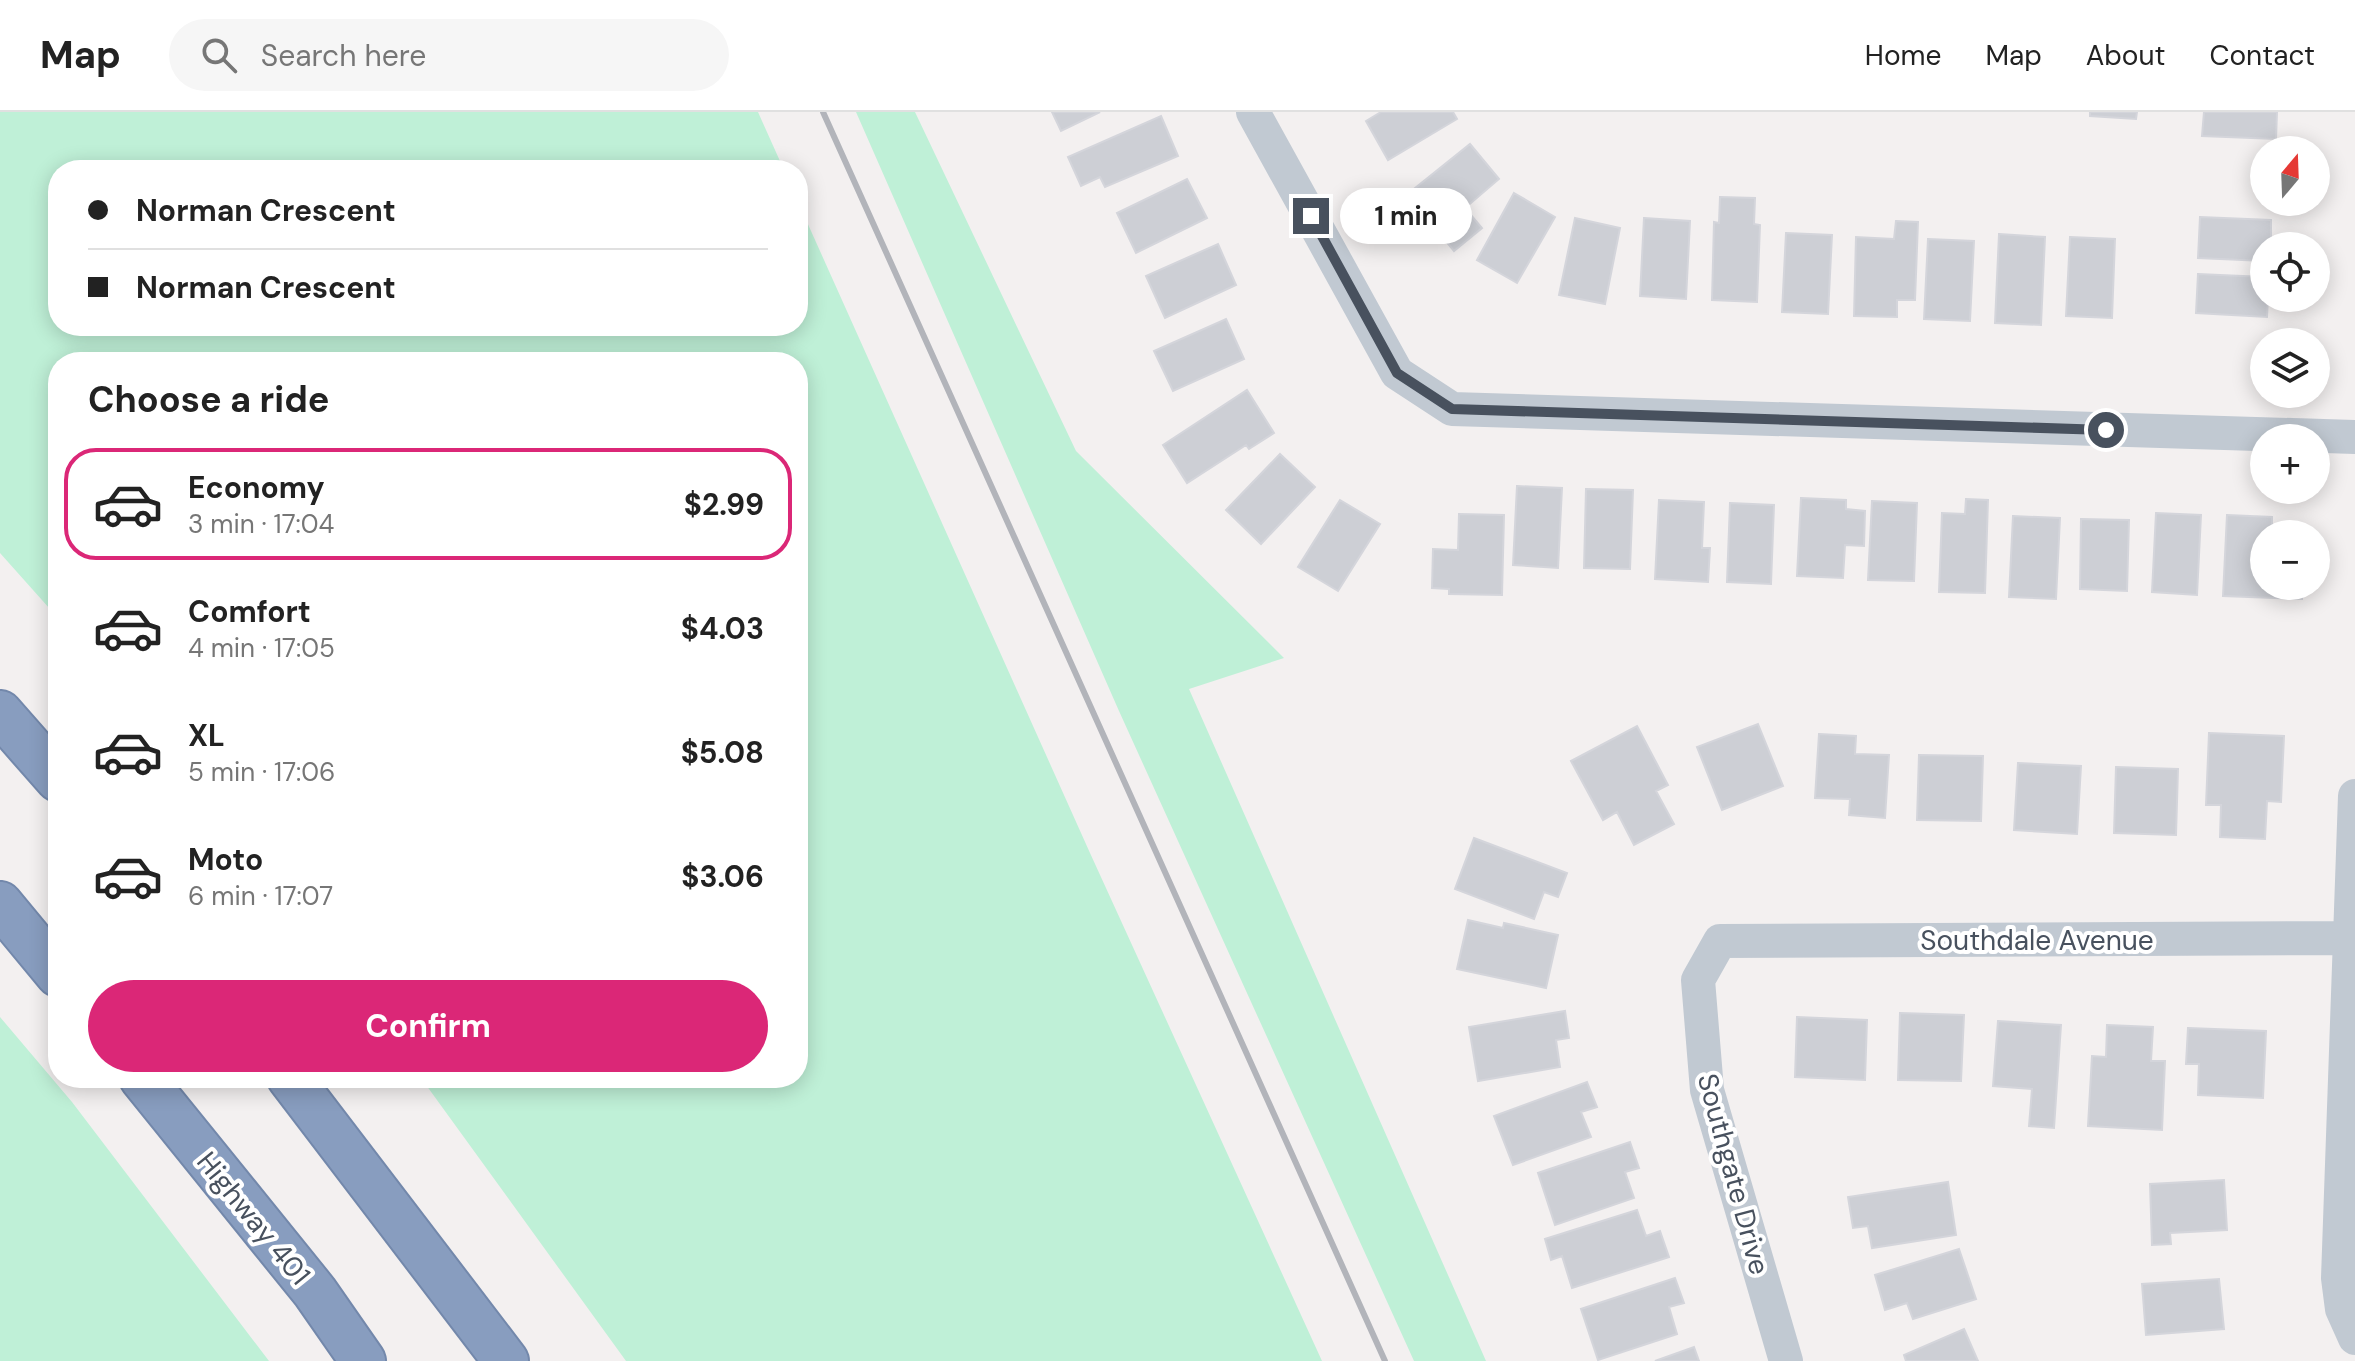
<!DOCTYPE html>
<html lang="en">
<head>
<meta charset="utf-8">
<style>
  :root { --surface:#fff; --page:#f6f6f6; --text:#222; --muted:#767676; --line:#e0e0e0; --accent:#db2777 }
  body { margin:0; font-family:"DM Sans",sans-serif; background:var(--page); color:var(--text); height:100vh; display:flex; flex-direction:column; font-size:30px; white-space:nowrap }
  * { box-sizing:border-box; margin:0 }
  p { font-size:26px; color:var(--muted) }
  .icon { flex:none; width:44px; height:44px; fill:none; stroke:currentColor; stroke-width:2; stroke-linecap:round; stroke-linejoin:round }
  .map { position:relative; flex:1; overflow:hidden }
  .panel { position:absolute; left:48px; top:240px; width:760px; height:736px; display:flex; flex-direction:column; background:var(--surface); border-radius:32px; box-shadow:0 4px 20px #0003 }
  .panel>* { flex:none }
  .top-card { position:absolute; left:48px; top:48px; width:760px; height:176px; border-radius:32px; box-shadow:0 4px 20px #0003; display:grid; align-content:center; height:176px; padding:0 40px; background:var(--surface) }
  .needle { width:52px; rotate:19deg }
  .tools { position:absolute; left:2250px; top:24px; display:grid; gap:16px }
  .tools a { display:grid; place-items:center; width:80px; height:80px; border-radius:50%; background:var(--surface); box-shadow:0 4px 20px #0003; font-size:40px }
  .end { position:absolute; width:36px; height:36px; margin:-18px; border:10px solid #48515e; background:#fff; box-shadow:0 0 0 4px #fff }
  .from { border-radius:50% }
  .bubble { position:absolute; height:56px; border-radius:28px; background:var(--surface); box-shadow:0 4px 20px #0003; font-size:26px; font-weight:700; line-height:56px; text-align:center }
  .top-card b { display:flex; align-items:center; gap:28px; height:76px; font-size:30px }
  .top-card b+b { border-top:2px solid var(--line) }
  .top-card i { width:20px; height:20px; background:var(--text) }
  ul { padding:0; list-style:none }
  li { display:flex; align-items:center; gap:24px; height:112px; margin:0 16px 12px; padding:0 24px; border:4px solid transparent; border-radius:32px }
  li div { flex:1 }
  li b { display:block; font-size:30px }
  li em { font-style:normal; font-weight:700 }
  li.current { border-color:var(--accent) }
  li>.icon { width:72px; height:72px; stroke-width:1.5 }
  h2 { padding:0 40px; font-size:36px; line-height:96px }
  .button { display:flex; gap:16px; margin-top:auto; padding:16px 40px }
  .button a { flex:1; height:92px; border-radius:48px; background:var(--accent); color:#fff; font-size:32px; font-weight:700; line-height:92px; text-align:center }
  header { display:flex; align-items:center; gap:48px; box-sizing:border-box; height:112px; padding:0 40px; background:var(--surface); border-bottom:2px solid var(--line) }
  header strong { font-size:38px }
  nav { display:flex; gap:44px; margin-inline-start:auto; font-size:28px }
  .search { width:560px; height:72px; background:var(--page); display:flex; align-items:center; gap:20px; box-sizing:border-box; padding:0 28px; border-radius:44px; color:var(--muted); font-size:30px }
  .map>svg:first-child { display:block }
</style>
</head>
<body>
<header>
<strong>Map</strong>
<div class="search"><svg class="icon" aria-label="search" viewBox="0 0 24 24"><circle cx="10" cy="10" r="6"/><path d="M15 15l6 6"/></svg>Search here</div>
<nav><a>Home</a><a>Map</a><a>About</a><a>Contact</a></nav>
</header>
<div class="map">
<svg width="2355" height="1249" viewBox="0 0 2355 1249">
  <rect width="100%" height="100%" fill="#f3f0f0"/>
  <path fill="#bff0d7" d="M0,0h758l26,58h-726v156h740v-124l292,651 232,508h-696l-205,-283h377v-716h-740v256l-58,-65z
    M856,0h59l161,339 208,207 -95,31 297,672h-72l-295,-650z
    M0,905l72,85 197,259h-269z"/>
  <path fill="#cdcfd5" stroke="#d4d5db" stroke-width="2" d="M1052,0h48l-39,19z
    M1381,0h72l4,7 -69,41 -22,-39z
    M2090,0h47l-1,7 -46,-3z
    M2204,0h73l-1,27 -74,-3z
    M1161,4l17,40 -73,31 -5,-10 -19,9 -13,-29z
    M1470,32l29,35 -34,29 17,20 -28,23 -21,-26 -9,8 -21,-25 11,-9 -5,-6z
    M1187,67l20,39 -71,35 -19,-40z
    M1514,81l41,24 -38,66 -40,-23z
    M1720,85l35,1 -1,26 6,1 -3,77 -45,-2 2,-78 5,1z
    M2200,105l71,3v26h-7v15l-66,-3z
    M1575,106l45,10 -15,76 -46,-9z
    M1644,106l46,3 -4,78 -46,-3z
    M1896,109l22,1 -3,78h-18v17l-43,-1 2,-79 38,2z
    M1786,121l46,2 -4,79 -46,-2z
    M1999,122l46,3 -4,88 -46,-2z
    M2070,125l45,2 -3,79 -46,-2z
    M1928,127l46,2 -4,80 -46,-2z
    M1218,132l18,41 -71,33 -19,-42z
    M2198,162l66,3v21h4l-1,19 -71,-4z
    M1226,207l18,40 -71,32 -19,-40z
    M1247,278l27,43 -25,16 -3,-4 -59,38 -24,-38z
    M1280,342l35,33 -54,57 -35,-34z
    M1517,374l45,2 -4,80 -45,-3z
    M1586,377l47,1 -3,79 -46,-1z
    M1801,386l45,2v9l19,2 -1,35 -19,-1 -2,33 -46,-2z
    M1966,387l22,1 -3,93 -46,-1 3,-79 23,1z
    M1340,388l40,24 -42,67 -40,-24z
    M1659,388l45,2 -2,46h8l-2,34 -53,-3z
    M1872,389l45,2 -3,78 -46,-1z
    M1730,391l44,2 -3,79 -44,-2z
    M2156,401l45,2 -4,80 -45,-3z
    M1459,402l45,1 -2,80 -53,-1v-5l-17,-1 1,-39 25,1z
    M2227,403l45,2v17h-8v52h38v13l-79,-3z
    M2013,404l47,2 -4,81 -47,-2z
    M2081,407l48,1 -2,71 -47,-2z
    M1758,612l25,62 -61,24 -25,-63z
    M1637,614l31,59 -12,6 18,33 -40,21 -17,-33 -14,8 -32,-59z
    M2209,621l75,3 -3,66 -14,-1 -2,38 -45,-2 1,-32h-15z
    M1819,622l37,2 -1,18 34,1 -4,63 -36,-3 1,-16 -35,-1z
    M1919,643l64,1 -2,65 -64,-1z
    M2018,651l63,3 -4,68 -63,-4z
    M2116,655l62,2 -2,66 -62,-2z
    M1474,726l93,35 -9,24 -14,-5 -10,27 -79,-30z
    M1468,808l35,8 1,-5 54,12 -12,53 -89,-19z
    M1565,899l4,27 -13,2 4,27 -82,14 -9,-54z
    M1900,901l64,2 -3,66 -63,-1z
    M1797,905l70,3 -2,60 -70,-3z
    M1998,909l63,4 -7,103 -25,-2 3,-37 -39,-3z
    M2107,913l46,2 -2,34h14l-3,69 -74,-4 4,-70 14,1z
    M2188,916l78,3 -3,67 -65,-3 1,-31h-13z
    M1587,970l10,25 -16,5 10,25 -78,28 -19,-49z
    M1630,1030l9,26 -14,4 9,26 -79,27 -17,-52z
    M2224,1068l3,50 -57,3 1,11 -19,1 -2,-61z
    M1948,1070l8,53 -84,13 -4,-22 -15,2 -5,-31z
    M1637,1098l9,26 14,-5 9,26 -97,31 -10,-32 -11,4 -6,-21z
    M1959,1137l17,50 -63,20 -6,-16 -22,7 -10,-35z
    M1675,1166l9,25 -15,4 8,27 -79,26 -17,-51z
    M2219,1167l5,50 -78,6 -4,-51z
    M1964,1217l14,32h-72l-2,-6z
    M1694,1235l5,14h-44z"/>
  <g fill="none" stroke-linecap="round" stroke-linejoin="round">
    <g stroke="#7388ab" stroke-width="48">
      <path id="motorway" d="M0,601l58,66
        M0,792l58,70
        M142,966l173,214 48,69
        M290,966l216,283"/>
    </g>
    <path stroke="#c1c9d2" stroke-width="34" d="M1253,0l144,261 55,36 903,28
      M2355,684l-17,482 4,31 13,29
      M1786,1249l-79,-271 -9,-110 22,-39 635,-3"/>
    <use href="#motorway" stroke="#889dbf" stroke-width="44"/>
    <path stroke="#b2b4ba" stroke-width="6" d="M823,0l562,1249"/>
  </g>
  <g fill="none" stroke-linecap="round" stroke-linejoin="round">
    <path stroke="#48515e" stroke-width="10" d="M1311,104l86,157 55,36 654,21"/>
  </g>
  <g text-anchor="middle" stroke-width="8" stroke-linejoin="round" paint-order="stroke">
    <g font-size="28" fill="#48515e" stroke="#fff">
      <text x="2037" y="838">Southdale Avenue</text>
      <text transform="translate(1734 1062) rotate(75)" y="10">Southgate Drive</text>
      <text transform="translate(254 1106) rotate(51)" y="10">Highway 401</text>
    </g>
  </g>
</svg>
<div class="tools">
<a><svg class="needle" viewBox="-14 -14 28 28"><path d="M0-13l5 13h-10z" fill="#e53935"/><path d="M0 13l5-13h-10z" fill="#767676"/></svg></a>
<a><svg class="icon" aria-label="locate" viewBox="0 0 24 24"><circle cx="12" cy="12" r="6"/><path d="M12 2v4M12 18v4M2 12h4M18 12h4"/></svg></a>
<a><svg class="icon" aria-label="layers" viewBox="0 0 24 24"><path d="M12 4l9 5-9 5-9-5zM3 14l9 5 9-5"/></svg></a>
<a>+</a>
<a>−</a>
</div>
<i class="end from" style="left:2106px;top:318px"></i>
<i class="end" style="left:1311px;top:104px"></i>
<div class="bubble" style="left:1340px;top:76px;width:132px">1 min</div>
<div class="top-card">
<b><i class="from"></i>Norman Crescent</b>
<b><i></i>Norman Crescent</b>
</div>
<section class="panel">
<h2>Choose a ride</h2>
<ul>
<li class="current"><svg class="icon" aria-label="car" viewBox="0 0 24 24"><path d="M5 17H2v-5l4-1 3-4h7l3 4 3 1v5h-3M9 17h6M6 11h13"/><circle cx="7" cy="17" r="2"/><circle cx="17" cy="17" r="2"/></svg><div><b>Economy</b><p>3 min · 17:04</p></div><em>$2.99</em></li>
<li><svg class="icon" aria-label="car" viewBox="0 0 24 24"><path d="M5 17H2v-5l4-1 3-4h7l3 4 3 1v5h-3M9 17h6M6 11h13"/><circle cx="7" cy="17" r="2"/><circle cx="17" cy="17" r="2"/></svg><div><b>Comfort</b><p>4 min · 17:05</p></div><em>$4.03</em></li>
<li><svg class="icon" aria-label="car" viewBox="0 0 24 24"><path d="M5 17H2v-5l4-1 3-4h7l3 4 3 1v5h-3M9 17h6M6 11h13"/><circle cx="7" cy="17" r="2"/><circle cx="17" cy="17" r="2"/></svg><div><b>XL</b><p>5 min · 17:06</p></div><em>$5.08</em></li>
<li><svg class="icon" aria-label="car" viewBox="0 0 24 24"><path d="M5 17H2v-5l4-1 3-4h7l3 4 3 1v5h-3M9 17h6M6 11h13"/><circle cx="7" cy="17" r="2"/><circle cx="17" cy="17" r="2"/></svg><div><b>Moto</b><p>6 min · 17:07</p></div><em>$3.06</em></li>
</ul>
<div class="button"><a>Confirm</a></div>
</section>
</div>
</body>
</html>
